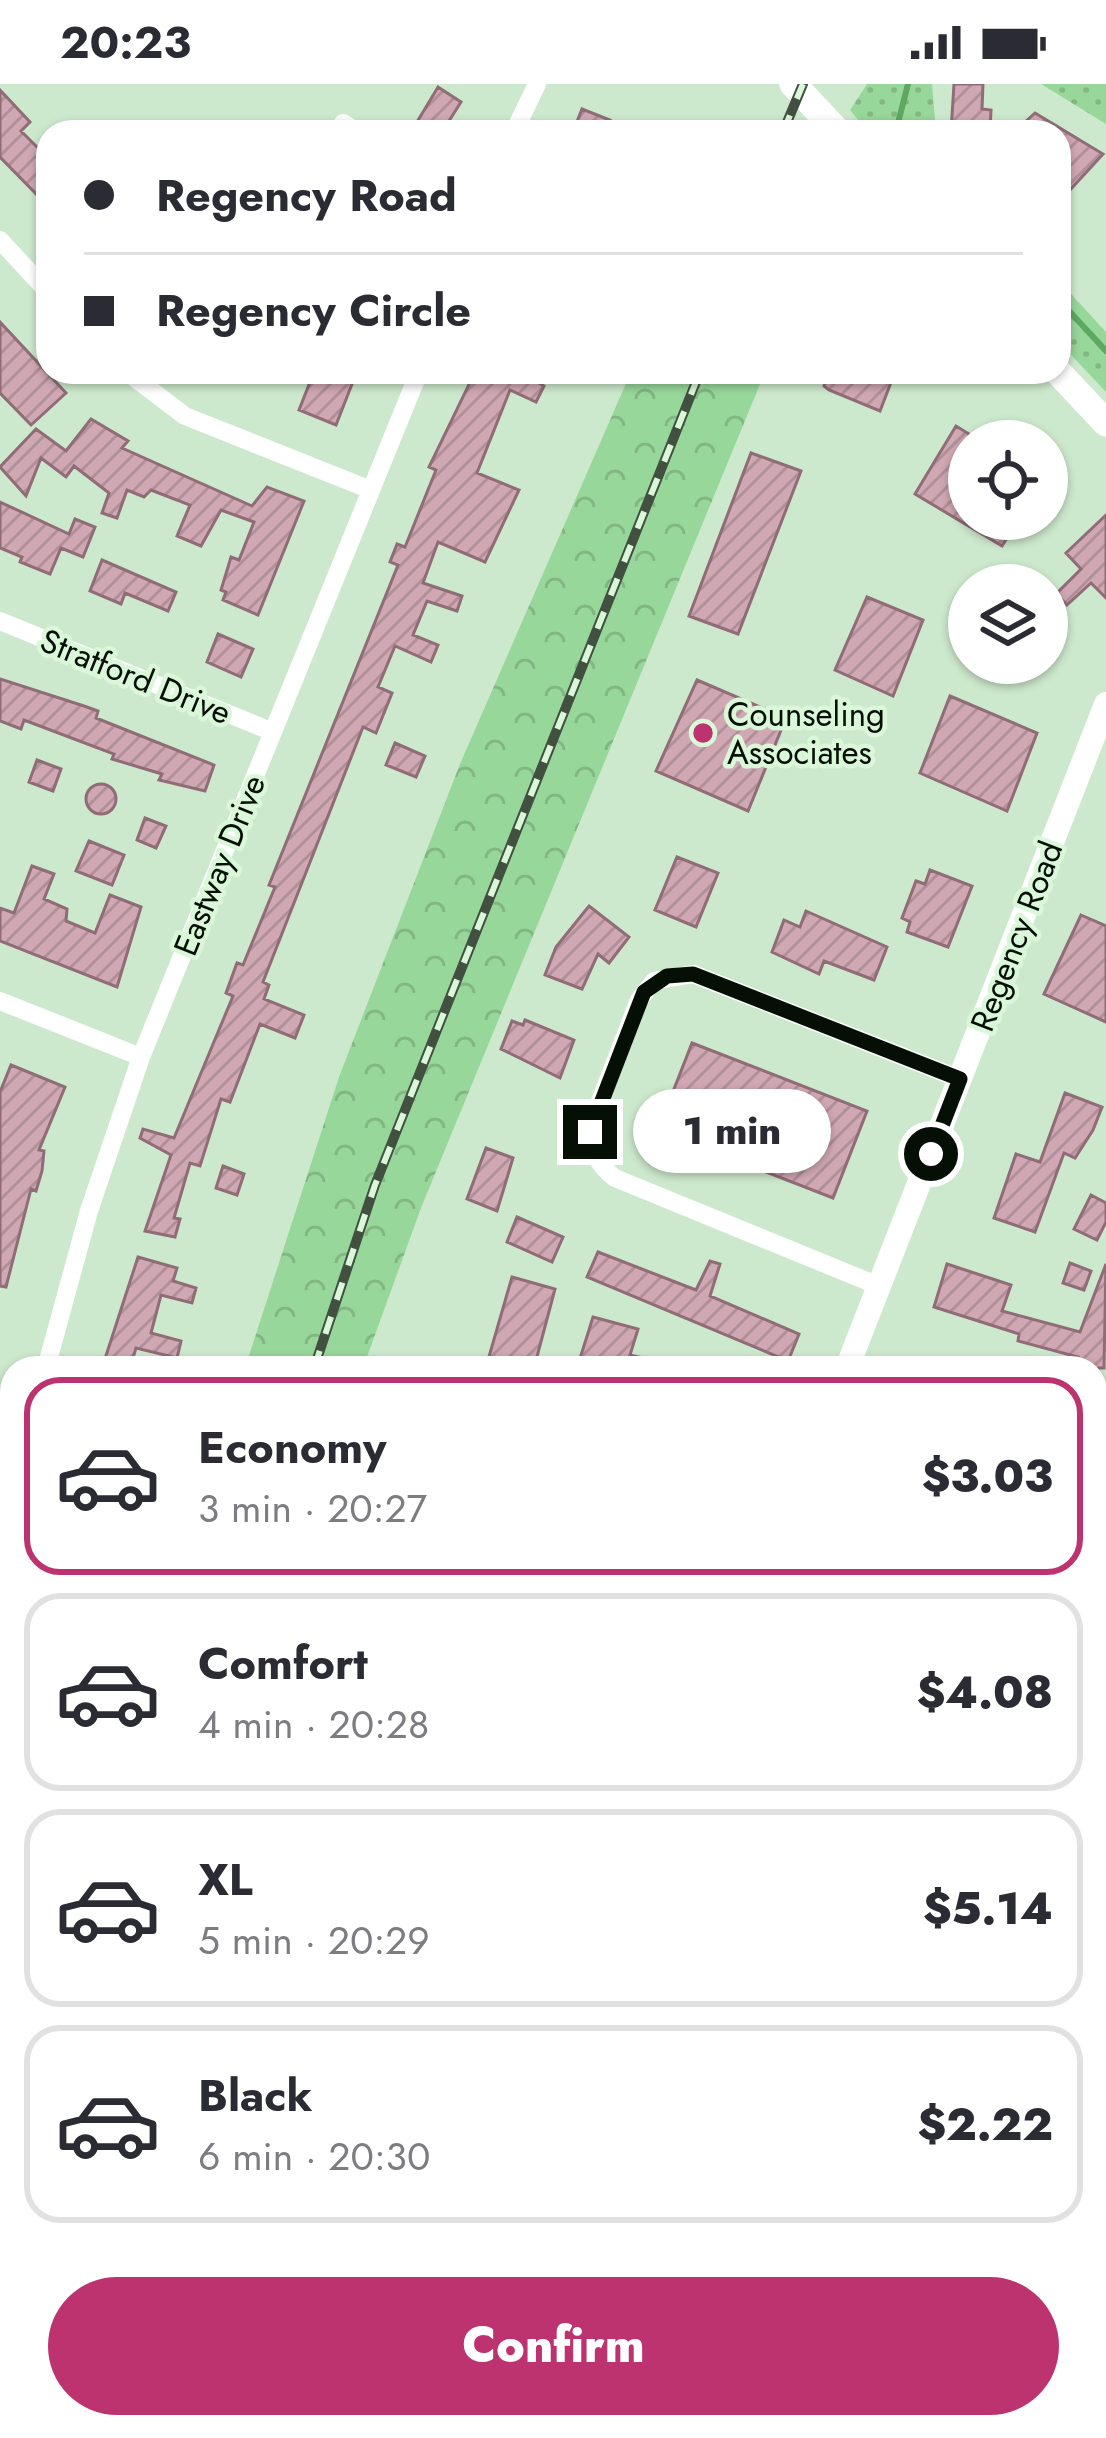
<!DOCTYPE html>
<html lang="en">
<head>
<meta charset="utf-8">
<style>
  :root { --surface:#fff; --page:#f7f7f7; --text:#2b2b33; --muted:#7c7c81; --line:#e1e1e2; --accent:#bc336f }
  body { margin:0; font-family:Jost,sans-serif; background:var(--page); color:var(--text); height:100vh; display:flex; flex-direction:column; font-size:45px; white-space:nowrap }
  * { box-sizing:border-box; margin:0 }
  p { font-size:39px; color:var(--muted) }
  .icon { flex:none; width:66px; height:66px; fill:none; stroke:currentColor; stroke-width:2; stroke-linecap:round; stroke-linejoin:round }
  .map { position:relative; flex:1; overflow:hidden }
  .side { position:absolute; left:0px; top:1272px; width:1107px; height:1083px; display:flex; flex-direction:column; background:var(--surface); border-radius:36px 36px 0 0; box-shadow:0 3px 9px #0004 }
  .side>* { flex:none }
  .hud { position:absolute; left:36px; top:36px; width:1035px; height:264px; border-radius:36px; box-shadow:0 3px 9px #0004; display:grid; align-content:center; height:264px; padding:0 48px; background:var(--surface) }
  .buttons { position:absolute; left:948px; top:336px; display:grid; gap:24px }
  .buttons a { display:grid; place-items:center; width:120px; height:120px; border-radius:50%; background:var(--surface); box-shadow:0 3px 9px #0004; font-size:60px }
  .end { position:absolute; width:54px; height:54px; margin:-27px; border:15px solid #060f06; background:#fff; box-shadow:0 0 0 6px #fff }
  .from { border-radius:50% }
  .bubble { position:absolute; height:84px; border-radius:42px; background:var(--surface); box-shadow:0 3px 9px #0004; font-size:39px; font-weight:800; line-height:84px; text-align:center }
  .hud b { display:flex; align-items:center; gap:42px; height:114px; font-size:45px }
  .hud b+b { border-top:3px solid var(--line) }
  .hud i { width:30px; height:30px; background:var(--text) }
  ul { padding:21px 0 0; list-style:none }
  li { display:flex; align-items:center; gap:36px; height:198px; margin:0 24px 18px; padding:0 24px; border:6px solid var(--line); border-radius:36px }
  li div { flex:1 }
  li b { display:block; font-size:45px }
  li em { font-style:normal; font-weight:800 }
  li.on { border-color:var(--accent) }
  li>.icon { width:108px; height:108px; stroke-width:1.5 }
  .action { display:flex; gap:24px; margin-top:auto; padding:24px 48px }
  .action a { flex:1; height:138px; border-radius:72px; background:var(--accent); color:#fff; font-size:48px; font-weight:800; line-height:138px; text-align:center }
  .status { display:flex; justify-content:space-between; align-items:center; height:84px; padding:0 60px; background:var(--surface); direction:ltr }
  .status svg { height:33px; fill:currentColor }
  .map>svg:first-child { display:block }
</style>
</head>
<body>
<div class="status"><b>20:23</b><svg viewBox="0 0 49 12"><path d="M0 12V9h3v3zM5 12V6h3v6zM10 12V3h3v9zM15 12V0h3v12zM26 1h20v11H26zM47 4h2v5h-2z"/></svg></div>
<div class="map">
<svg width="1106" height="2354" viewBox="0 0 1106 2354">
  <defs>
    <pattern id="grass-dots" width="8" height="8" patternUnits="userSpaceOnUse" patternTransform="scale(3)"><rect width="8" height="8" fill="#98d79a"/><path d="M2 2h.1M6 6h.1" fill="none" stroke="#82b783" stroke-width="1.8" stroke-linecap="round"/></pattern>
    <pattern id="forest-crowns" width="20" height="18" patternUnits="userSpaceOnUse" patternTransform="scale(3)"><rect width="20" height="18" fill="#98d79a"/><path d="M2 6a3 3 0 1 1 6 0M12 15a3 3 0 1 1 6 0" fill="none" stroke="#82b783"/></pattern>
    <pattern id="building-hatch" width="6" height="6" patternUnits="userSpaceOnUse" patternTransform="scale(3)"><rect width="6" height="6" fill="#d0a8b4"/><path d="M-1 1l2-2M0 6l6-6M5 7l2-2" fill="none" stroke="#b18f99"/></pattern>
  </defs>
  <rect width="100%" height="100%" fill="#cde9cd"/>
  <path fill="url(#grass-dots)" d="M867,0h65l4,48h-68l-18,-22z
    M1041,0h65v40z
    M1059,197l47,51v60l-47,-50z"/>
  <path fill="url(#forest-crowns)" d="M631,288h134l-344,836 -58,160h-118l94,-291 121,-313z
    M0,2050l12,3v290h154l-1,11h-165l6,-56 -6,-1z"/>
  <path fill="#5ea862" d="M172,2343h256l-4,11h-251z"/>
  <g fill="none" stroke-linecap="round" stroke-linejoin="round">
    <path stroke="#5ea862" stroke-width="6" d="M906,48l-8,-9 10,-39
      M1059,216l47,51"/>
  </g>
  <path fill="url(#building-hatch)" stroke="#906c77" stroke-width="3" d="M954,0h29l-1,25 9,1 -1,22h-39z
    M438,3l23,15 -19,30h-9l-16,-10z
    M0,6l30,32 -9,9 27,27v48l-48,-49z
    M582,25l28,11 -5,12h-32z
    M1035,29l68,41 -44,48v-70h-45z
    M0,238l66,71 -35,32 -31,-32z
    M314,288l40,7 -18,46 -37,-15z
    M475,288h46l23,14 -8,16 -26,-12 -33,83 42,17 -34,72 -47,-20 -15,41 39,13 -5,15 -30,-10 -14,34 25,10 -7,17 -36,-16 -17,41 14,6 -16,40 -13,-6 -100,255 6,3 -5,14 40,16 -9,23 -35,-14 -30,78 -9,-3 -21,67 -10,-3 -16,55 6,1 -5,18 -30,-6 26,-76 -31,-17 3,-9 31,9 59,-142 -7,-3 11,-30 6,2 32,-78 -6,-2 129,-320 -8,-3 7,-18 8,3 31,-77 -7,-3z
    M829,288h66l-15,39 -51,-21 -5,-4z
    M91,335l37,22 -6,7 130,58 15,-19 37,14 -46,114 -35,-15 3,-8 -5,-2 10,-33 8,3 15,-38 -33,-12 -20,36 -24,-10 13,-31 -39,-15 -7,7 -17,-7 -10,28 -15,-5 7,-20 -35,-27 -8,11 -25,-19 -15,38 -26,-29 36,-38 30,22z
    M956,342l13,8v85h50l-17,27 -87,-52z
    M751,369l50,18 -63,163 -49,-18z
    M0,418l69,32 6,-15 20,8 -12,30 -22,-9 -11,26 -30,-12 2,-5 -22,-9z
    M1106,431v83l-15,-15 -24,22 -11,-11 25,-25 -15,-16z
    M102,476l74,32 -8,19 -43,-18 -4,11 -31,-13z
    M867,513l56,23 -30,76 -58,-26z
    M218,550l35,15 -12,28 -34,-15z
    M0,595l84,27 14,5 -2,7 118,47 -9,26 -46,-11 3,-6 -50,-15 2,-5 -90,-34 -3,9 -21,-8z
    M697,596l89,38 -38,93 -92,-40z
    M950,612l87,37 -30,78 -87,-38z
    M395,659l30,13 -9,21 -30,-12z
    M37,676l24,9 -8,22 -24,-9z
    M86 715a15 15 0 1 1 30 0a15 15 0 1 1-30 0Z
    M145,734l21,8 -10,22 -19,-8z
    M89,757l35,14 -12,30 -36,-14z
    M677,773l41,16 -22,54 -41,-17z
    M32,782l22,8 -10,25 23,10 -1,12 29,12 15,-38 31,12 -24,80 -117,-46v-33l14,5z
    M930,786l42,16 -24,61 -41,-15 3,-10 -8,-4 14,-37 9,3z
    M589,822l40,31 -20,26 -11,-9 -16,35 -37,-14 11,-28z
    M806,827l81,36 -13,33 -50,-19 -5,13 -47,-22 12,-32 16,7z
    M1081,831l25,11v96l-62,-28z
    M525,936l49,20 -14,38 -59,-29 11,-28 11,4z
    M692,959l175,68 -34,87 -175,-68z
    M11,981l54,22 -26,63 5,1 -2,20 -6,20 -5,-2 -25,98 -6,-1v-194z
    M1065,1009l37,14 -9,23 -18,28 -11,-5 -29,79 -41,-14 22,-64 24,8z
    M486,1064l27,10 -16,53 -30,-12z
    M223,1082l21,8 -7,21 -21,-7z
    M1091,1111l15,8v19l-9,18 -23,-11z
    M517,1133l46,20 -11,25 -45,-20z
    M598,1168l98,38 14,-29 10,3 -10,32 89,38 -11,27 -201,-84z
    M138,1173l39,11 -4,13 23,7 -4,15 -31,-8 -10,38 30,8 -4,17 -41,-10 -6,20h-28z
    M1070,1179l21,8 -7,19 -21,-7z
    M947,1180l64,21 -9,26 78,21 26,-68 -2,104h-30l4,-11 -60,-16 1,-7 -85,-27z
    M512,1193l43,12 -21,79 -46,-8z
    M593,1233l45,12 -8,26 30,7 -1,6h-82z"/>
  <g fill="none" stroke-linecap="round" stroke-linejoin="round">
    <path stroke="#fff" stroke-width="18" d="M343,39l15,9
      M514,48l23,-48
      M0,156l48,52
      M127,288l58,44 186,74
      M0,537l273,111
      M0,917l141,56
      M879,1202l-264,-108c-19,-14 -26,-33 -23,-56l47,-122 15,-19 39,-7 267,105
      M46,1284l43,-157 52,-154 278,-685
      M0,1451l12,-43
      M1095,1477l11,3
      M1095,1621l11,-39
      M977,2343l24,11"/>
    <path stroke="#fff" stroke-width="24" d="M847,1284l259,-664
      M457,2354l5,-11"/>
    <path stroke="#fff" stroke-width="27" d="M793,0l45,48
      M1058,288l48,51"/>
    <g stroke="#415041" stroke-width="10">
      <path id="rail" d="M783,48l20,-48
        M314,1284l61,-183 325,-813
        M95,2354l1,-11"/>
    </g>
    <use href="#rail" stroke="#daf7da" stroke-width="6" stroke-dasharray="18" stroke-linecap="butt"/>
  </g>
  <g fill="none" stroke-linecap="round" stroke-linejoin="round">
    <path stroke="#060f06" stroke-width="15" d="M590,1048l54,-140 23,-16 26,-2 267,105 -29,75"/>
  </g>
  <circle fill="#bc336f" stroke="#daf7da" stroke-width="4.5" cx="703" cy="649" r="12"/>
  <g text-anchor="middle" stroke-width="9" stroke-linejoin="round" paint-order="stroke">
    <g font-size="33" fill="#060f06" stroke="#daf7da">
      <text transform="translate(136 592) rotate(22)" y="12">Stratford Drive</text>
      <text transform="translate(219 781) rotate(-68)" y="12">Eastway Drive</text>
      <text transform="translate(1016 852) rotate(-69)" y="12">Regency Road</text>
    </g>
    <g font-size="33" fill="#060f06" stroke="#daf7da" text-anchor="start">
      <text x="727" y="642">Counseling<tspan x="727" dy="38">Associates</tspan></text>
    </g>
  </g>
</svg>
<div class="buttons">
<a><svg class="icon" aria-label="locate" viewBox="0 0 24 24"><circle cx="12" cy="12" r="6"/><path d="M12 2v4M12 18v4M2 12h4M18 12h4"/></svg></a>
<a><svg class="icon" aria-label="layers" viewBox="0 0 24 24"><path d="M12 4l9 5-9 5-9-5zM3 14l9 5 9-5"/></svg></a>
</div>
<i class="end from" style="left:931px;top:1070px"></i>
<i class="end" style="left:590px;top:1048px"></i>
<div class="bubble" style="left:633px;top:1005px;width:198px">1 min</div>
<div class="hud">
<b><i class="from"></i>Regency Road</b>
<b><i></i>Regency Circle</b>
</div>
<section class="side">
<ul>
<li class="on"><svg class="icon" aria-label="car" viewBox="0 0 24 24"><path d="M5 17H2v-5l4-1 3-4h7l3 4 3 1v5h-3M9 17h6M6 11h13"/><circle cx="7" cy="17" r="2"/><circle cx="17" cy="17" r="2"/></svg><div><b>Economy</b><p>3 min · 20:27</p></div><em>$3.03</em></li>
<li><svg class="icon" aria-label="car" viewBox="0 0 24 24"><path d="M5 17H2v-5l4-1 3-4h7l3 4 3 1v5h-3M9 17h6M6 11h13"/><circle cx="7" cy="17" r="2"/><circle cx="17" cy="17" r="2"/></svg><div><b>Comfort</b><p>4 min · 20:28</p></div><em>$4.08</em></li>
<li><svg class="icon" aria-label="car" viewBox="0 0 24 24"><path d="M5 17H2v-5l4-1 3-4h7l3 4 3 1v5h-3M9 17h6M6 11h13"/><circle cx="7" cy="17" r="2"/><circle cx="17" cy="17" r="2"/></svg><div><b>XL</b><p>5 min · 20:29</p></div><em>$5.14</em></li>
<li><svg class="icon" aria-label="car" viewBox="0 0 24 24"><path d="M5 17H2v-5l4-1 3-4h7l3 4 3 1v5h-3M9 17h6M6 11h13"/><circle cx="7" cy="17" r="2"/><circle cx="17" cy="17" r="2"/></svg><div><b>Black</b><p>6 min · 20:30</p></div><em>$2.22</em></li>
</ul>
<div class="action"><a>Confirm</a></div>
</section>
</div>
</body>
</html>
